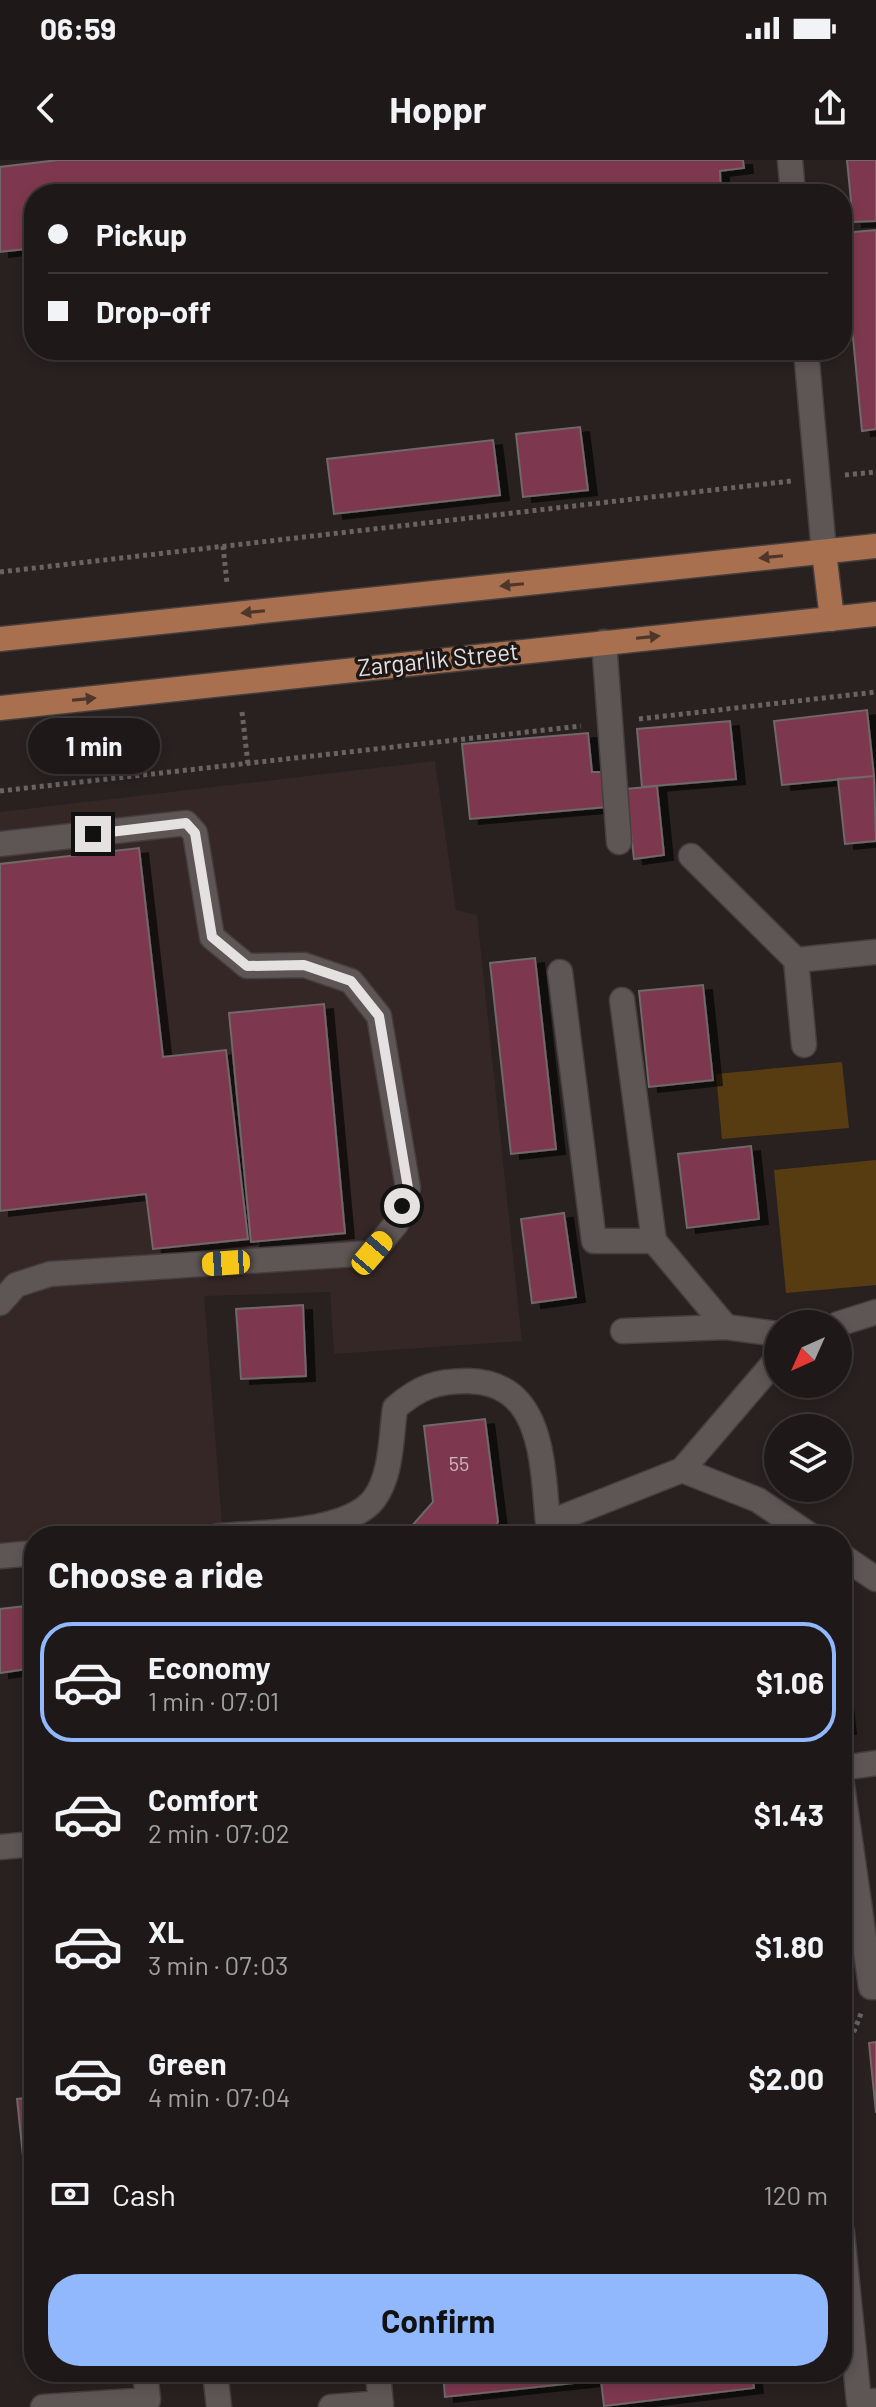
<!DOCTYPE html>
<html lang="en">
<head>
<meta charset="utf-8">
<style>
  :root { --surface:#1e1918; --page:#262221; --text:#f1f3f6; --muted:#a1a0a2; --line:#3c3837; --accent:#91b8fd }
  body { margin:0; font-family:Barlow,sans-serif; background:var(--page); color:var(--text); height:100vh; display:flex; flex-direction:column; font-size:30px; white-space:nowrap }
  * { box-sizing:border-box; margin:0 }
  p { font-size:26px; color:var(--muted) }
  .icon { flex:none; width:44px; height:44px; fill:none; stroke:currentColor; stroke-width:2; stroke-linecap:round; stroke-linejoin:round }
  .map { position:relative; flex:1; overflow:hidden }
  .sheet { position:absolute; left:24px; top:1366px; width:828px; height:856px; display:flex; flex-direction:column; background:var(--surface); border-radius:32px; box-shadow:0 4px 12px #0003,0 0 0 2px var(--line) }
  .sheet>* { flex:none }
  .top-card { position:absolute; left:24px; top:24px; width:828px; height:176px; border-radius:32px; box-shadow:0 4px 12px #0003,0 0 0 2px var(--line); display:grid; align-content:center; height:176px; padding:0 24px; background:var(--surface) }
  .needle { width:52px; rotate:225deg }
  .fabs { position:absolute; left:764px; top:1150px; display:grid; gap:16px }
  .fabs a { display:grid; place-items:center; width:88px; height:88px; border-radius:50%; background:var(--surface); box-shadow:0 4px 12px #0003,0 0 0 2px var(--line); font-size:40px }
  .end { position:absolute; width:36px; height:36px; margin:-18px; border:10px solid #e6e1e1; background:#111; box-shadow:0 0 0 4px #111 }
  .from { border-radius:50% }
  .bubble { position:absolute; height:56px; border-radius:28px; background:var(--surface); box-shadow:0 4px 12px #0003,0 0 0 2px var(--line); font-size:26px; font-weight:700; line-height:56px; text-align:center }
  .car { position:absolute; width:24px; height:48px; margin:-24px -12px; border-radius:10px; box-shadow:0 0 6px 2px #0007; background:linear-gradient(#f5c518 24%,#345 0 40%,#f5c518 0 76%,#345 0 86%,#f5c518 0) }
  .top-card b { display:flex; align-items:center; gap:28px; height:76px; font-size:30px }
  .top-card b+b { border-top:2px solid var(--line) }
  .top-card i { width:20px; height:20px; background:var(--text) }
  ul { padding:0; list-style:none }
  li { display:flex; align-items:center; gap:24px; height:120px; margin:0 16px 12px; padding:0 8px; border:4px solid transparent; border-radius:32px }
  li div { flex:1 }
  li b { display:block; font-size:30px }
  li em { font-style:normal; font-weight:700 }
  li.on { border-color:var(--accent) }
  li>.icon { width:72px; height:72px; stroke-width:1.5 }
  h2 { padding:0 24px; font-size:36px; line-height:96px }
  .pay { display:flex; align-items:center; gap:20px; height:88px; padding:0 24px; font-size:30px }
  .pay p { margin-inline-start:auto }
  .action { display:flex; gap:16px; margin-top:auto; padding:16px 24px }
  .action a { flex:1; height:92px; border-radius:32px; background:var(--accent); color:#111; font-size:32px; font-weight:700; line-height:92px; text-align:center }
  .status { display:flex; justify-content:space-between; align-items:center; height:56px; padding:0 40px; background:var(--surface); direction:ltr }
  .status svg { height:22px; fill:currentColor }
  header { display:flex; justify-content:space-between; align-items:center; height:104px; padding:0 24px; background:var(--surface); font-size:36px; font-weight:700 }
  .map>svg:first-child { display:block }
</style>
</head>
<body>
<div class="status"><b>06:59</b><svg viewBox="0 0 49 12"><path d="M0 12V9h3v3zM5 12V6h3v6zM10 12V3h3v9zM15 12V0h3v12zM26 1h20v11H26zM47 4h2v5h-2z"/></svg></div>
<header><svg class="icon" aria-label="back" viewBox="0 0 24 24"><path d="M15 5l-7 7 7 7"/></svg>Hoppr<svg class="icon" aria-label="share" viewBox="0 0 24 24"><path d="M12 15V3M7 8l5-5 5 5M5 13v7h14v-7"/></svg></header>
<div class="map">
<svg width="876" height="2247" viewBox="0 0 876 2247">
  <defs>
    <filter id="shadow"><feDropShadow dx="9" dy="5" stdDeviation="0" flood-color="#0009"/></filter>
  </defs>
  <rect width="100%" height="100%" fill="#282120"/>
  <path fill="#352725" d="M435,601l21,149 21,5 45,426 -188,13 -4,-62 -126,4 18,228 -120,12h-68v7l-34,3v-734z"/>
  <path fill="#573c11" d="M842,902l7,66 -127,11 -6,-65z
    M876,1000v125l-90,8 -12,-123z"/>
  <path fill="#7d384f" stroke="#6f6769" stroke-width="2" filter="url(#shadow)" d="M58,0h685l1,8 -24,3 1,23h-166v-5l-36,5h-485v54l-34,4v-85z
    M847,0h29v61l-23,1z
    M876,70v199l-14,2 -19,-198z
    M580,267l8,63 -65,7 -7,-63z
    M493,280l7,55 -166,19 -7,-55z
    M867,550l7,66 -92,9 -8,-64z
    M730,561l6,58 -94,8 -5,-58z
    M588,573l4,39h12l3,35 -137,12 -8,-75z
    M874,616l2,65 -31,3 -7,-65z
    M657,626l7,69 -30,4 -8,-70z
    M139,688l24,209 63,-7 22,189 -95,10 -7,-55 -146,17v-347z
    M535,798l21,191 -45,5 -21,-191z
    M703,825l10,95 -64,7 -10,-96z
    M324,844l21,229 -94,9 -22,-229z
    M751,986l8,73 -72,9 -9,-74z
    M564,1053l12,84 -44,6 -11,-84z
    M303,1145l3,71 -65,3 -5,-70z
    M485,1259l13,103 -11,14h-84l30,-34 -9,-76z
    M34,1445v63l-34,5v-64z
    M842,1524l5,45h-5z
    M876,1882v71l-7,-70z
    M34,1937v164l-17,-162z
    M443,2212h157l1,8 -156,17z
    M600,2212h152l2,16 -150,18z"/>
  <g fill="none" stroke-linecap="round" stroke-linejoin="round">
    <g stroke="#443e3e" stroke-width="27">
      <path id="minor" d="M790,0l3,34
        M806,190l18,202
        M604,482l15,200
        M0,684l186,-21 9,10 17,104 35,29 57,-1 47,16 28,35 29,172 -12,36 -24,29 -322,21 -34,11 -16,18
        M691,696l105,104
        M560,812l34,269h60
        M622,840l32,241 72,86 52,7
        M804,885l-8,-85 80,-8
        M838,1164l38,-12
        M623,1171l103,-4
        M682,1310l76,30 53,36
        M219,1376c41,-4 128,-2 155,-37 18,-24 17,-63 21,-91 24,-21 41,-27 73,-27 77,1 74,85 80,142l134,-53 96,-112
        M0,1396l34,-3
        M842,1396l34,23
        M842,1608l34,-5
        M842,1625l29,202h5
        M0,1687l34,-3
        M842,2072l17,170 17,-1
        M215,2212l4,35
        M378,2212l3,35
        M43,2247l105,-7 -3,-28
        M331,2247l50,-4"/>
    </g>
    <g stroke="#443e3e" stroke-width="27">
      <path id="major" d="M824,392l8,67
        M0,479l876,-93
        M0,548l876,-94"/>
    </g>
    <path stroke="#696362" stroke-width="5" stroke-dasharray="4 4" stroke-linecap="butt" d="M845,315l31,-3
      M223,386l4,37
      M0,412l791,-91
      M242,552l6,52
      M639,559l237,-27
      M0,631l581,-65
      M842,1902l20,-51"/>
    <use href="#minor" stroke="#5e5654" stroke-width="24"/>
    <use href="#major" stroke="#a8704e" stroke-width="24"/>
  </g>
  <defs><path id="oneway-solid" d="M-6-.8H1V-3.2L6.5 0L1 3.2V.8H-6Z" transform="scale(2)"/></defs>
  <g fill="#4e362a">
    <use href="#oneway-solid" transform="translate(771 397) rotate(174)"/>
    <use href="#oneway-solid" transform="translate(512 425) rotate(174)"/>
    <use href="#oneway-solid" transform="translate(253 452) rotate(174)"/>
    <use href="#oneway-solid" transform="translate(648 477) rotate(-6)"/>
    <use href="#oneway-solid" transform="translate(84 539) rotate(-6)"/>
  </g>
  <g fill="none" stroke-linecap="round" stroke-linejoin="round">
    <path stroke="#e6e1e1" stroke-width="10" d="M93,674l93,-11 9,10 17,104 35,29 57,-1 47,16 28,35 29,172 -6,18"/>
  </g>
  <g text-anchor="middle" stroke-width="7" stroke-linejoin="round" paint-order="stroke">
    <g font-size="20" fill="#ccb7bc">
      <text x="459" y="1311">55</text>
    </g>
    <g font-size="24" fill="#e6e1e1" stroke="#1e1717">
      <text transform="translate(438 500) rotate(-6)" y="8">Zargarlik Street</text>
    </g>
  </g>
</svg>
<div class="fabs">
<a><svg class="needle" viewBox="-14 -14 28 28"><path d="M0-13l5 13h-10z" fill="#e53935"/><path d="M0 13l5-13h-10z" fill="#a1a0a2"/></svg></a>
<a><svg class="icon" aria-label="layers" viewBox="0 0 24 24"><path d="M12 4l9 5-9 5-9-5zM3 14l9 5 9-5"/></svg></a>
</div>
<i class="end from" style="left:402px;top:1046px"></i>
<i class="end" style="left:93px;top:674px"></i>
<div class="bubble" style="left:28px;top:558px;width:132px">1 min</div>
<i class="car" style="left:372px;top:1093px;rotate:40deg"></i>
<i class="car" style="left:226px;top:1103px;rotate:266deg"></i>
<div class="top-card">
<b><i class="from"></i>Pickup</b>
<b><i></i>Drop-off</b>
</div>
<section class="sheet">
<h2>Choose a ride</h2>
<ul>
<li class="on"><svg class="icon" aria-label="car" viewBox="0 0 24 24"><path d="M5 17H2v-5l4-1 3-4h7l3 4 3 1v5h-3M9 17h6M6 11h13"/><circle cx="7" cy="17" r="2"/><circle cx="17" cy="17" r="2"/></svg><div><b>Economy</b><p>1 min · 07:01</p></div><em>$1.06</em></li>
<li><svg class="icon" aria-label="car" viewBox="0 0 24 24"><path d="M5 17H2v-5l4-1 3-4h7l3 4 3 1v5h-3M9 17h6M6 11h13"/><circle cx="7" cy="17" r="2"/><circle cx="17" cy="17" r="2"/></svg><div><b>Comfort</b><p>2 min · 07:02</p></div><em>$1.43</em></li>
<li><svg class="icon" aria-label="car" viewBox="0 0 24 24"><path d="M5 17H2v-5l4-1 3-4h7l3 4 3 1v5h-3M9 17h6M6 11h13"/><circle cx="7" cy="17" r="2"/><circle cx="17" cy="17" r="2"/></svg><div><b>XL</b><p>3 min · 07:03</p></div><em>$1.80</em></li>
<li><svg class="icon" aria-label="car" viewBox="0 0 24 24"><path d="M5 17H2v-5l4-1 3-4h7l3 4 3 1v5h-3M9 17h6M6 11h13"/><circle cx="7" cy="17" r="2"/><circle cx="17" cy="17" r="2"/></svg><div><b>Green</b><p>4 min · 07:04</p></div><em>$2.00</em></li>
</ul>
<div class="pay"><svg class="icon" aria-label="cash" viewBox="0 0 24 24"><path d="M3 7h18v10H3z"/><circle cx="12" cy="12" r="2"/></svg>Cash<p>120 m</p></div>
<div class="action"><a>Confirm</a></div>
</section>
</div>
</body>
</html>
